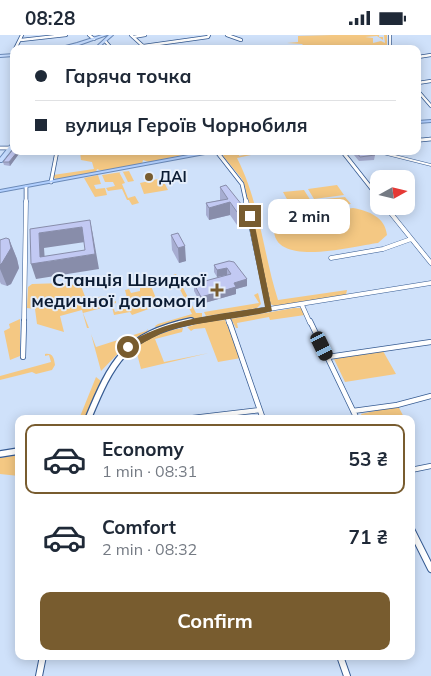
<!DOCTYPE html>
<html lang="en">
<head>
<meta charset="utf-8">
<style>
  :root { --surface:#fff; --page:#f6f6f7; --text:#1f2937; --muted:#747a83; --line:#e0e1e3; --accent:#785c2f }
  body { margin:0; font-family:Mulish,sans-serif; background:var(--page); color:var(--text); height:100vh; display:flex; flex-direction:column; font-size:19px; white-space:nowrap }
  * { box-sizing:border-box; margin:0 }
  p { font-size:16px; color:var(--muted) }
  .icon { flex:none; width:28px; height:28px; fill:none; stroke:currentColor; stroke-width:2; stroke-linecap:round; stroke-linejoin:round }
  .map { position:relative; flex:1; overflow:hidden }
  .sheet { position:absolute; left:15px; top:380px; width:400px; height:245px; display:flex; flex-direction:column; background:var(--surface); border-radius:10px; box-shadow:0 2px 12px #0003 }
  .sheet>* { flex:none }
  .hud { position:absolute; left:10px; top:10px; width:411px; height:110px; border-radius:10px; box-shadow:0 2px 12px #0003; display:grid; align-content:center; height:110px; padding:0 25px; background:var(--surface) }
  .needle { width:32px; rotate:82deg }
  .fabs { position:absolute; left:370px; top:135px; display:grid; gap:10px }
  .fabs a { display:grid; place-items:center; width:45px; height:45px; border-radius:10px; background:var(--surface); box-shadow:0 2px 12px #0003; font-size:25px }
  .end { position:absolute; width:22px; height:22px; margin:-11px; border:6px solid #785c2f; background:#fff; box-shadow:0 0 0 2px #fff }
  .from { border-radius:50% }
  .bubble { position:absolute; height:35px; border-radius:10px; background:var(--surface); box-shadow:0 2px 12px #0003; font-size:16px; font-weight:700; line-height:35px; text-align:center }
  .car { position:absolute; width:15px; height:30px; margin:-15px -8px; border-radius:6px; box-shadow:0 0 4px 1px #0007; background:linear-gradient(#222 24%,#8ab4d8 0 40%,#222 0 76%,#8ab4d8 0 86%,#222 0) }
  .hud b { display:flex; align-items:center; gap:18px; height:48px; font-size:19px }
  .hud b+b { border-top:1px solid var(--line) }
  .hud i { width:12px; height:12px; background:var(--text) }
  ul { padding:9px 0 0; list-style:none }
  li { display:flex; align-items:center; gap:15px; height:70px; margin:0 10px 8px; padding:0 15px; border:2px solid transparent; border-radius:10px }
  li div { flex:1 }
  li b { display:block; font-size:19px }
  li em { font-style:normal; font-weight:700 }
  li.current { border-color:var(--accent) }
  li>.icon { width:45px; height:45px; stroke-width:1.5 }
  .cta { display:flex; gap:10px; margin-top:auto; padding:10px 25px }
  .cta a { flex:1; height:58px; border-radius:10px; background:var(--accent); color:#fff; font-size:20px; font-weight:700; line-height:58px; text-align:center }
  .status { display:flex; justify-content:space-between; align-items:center; height:35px; padding:0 25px; background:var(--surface); direction:ltr }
  .status svg { height:14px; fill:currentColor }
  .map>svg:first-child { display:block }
</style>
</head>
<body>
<div class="status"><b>08:28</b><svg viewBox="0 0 49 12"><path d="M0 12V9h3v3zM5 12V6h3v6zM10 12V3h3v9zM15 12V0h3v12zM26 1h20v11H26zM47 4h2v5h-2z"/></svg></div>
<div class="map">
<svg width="431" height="641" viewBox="0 0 431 641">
  <rect width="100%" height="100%" fill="#cfe1fa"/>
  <path fill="#f4c883" d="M332,0h47v2h4v3l-6,-4 -12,1 8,1v5l8,-2 4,2 -1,-8h3v14h-14l-6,-3 4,3 -10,-3 -15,3 -2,-3 1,3h-42l2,-2 -3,-3 -15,-1 11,-1v-6z
    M80,116h122l-53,11 -6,-2 -1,4 -40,7 -5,-2 -1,3 -39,7 -3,-1 -1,-3 41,-6 -2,-7 -11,-2z
    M243,116h6l2,4 -14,3c23,45 26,95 41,142l69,-10 -1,5 -71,11 -5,-2 -25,-117 -3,-8 -19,-23 1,-2 10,-2 -1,1h6v3l5,-1 -4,-3z
    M128,136l-4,1 5,-1 5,10 -6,1 -5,-10h-4l6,11 -3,1 6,14 7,-2 4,7 -7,2 -3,-5h-2l-5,-11 -14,2 -2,-3 9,-2 -2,-4h-8l-3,-7z
    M98,140l3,9 -7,1 2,4 9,-1 2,7 -12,2 -11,-19z
    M162,143l6,12 -24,4 -4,-11z
    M337,150l7,10 -30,4 -6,-10z
    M304,155l12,19 -22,3 -11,-20z
    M345,162l6,7 -31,4 -5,-8z
    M353,173c16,3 32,9 34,27l-9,8c-24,3 -107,26 -104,-16l12,-10z
    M176,239l20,39h6v4l-45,12 -2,-3 3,-2 34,-10 -19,-39z
    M63,248l18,3 5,13 19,-3 4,10 -26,7 6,15h3h-5l-5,-18 -22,6 4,16 -27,-8 -2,-15 -8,-1 1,-21 4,-3z
    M148,249l3,2 7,17 -1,3 -25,9 -2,-3 -16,3 -3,-12 5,-2v2l-4,1 3,8 7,-2 2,-3 -2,-7 5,-2 -2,-8 4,-1 2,4 9,-2v-5z
    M258,258l3,11 -4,4 -51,8 -2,-4 55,-9 -5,-8z
    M294,273h7l4,7 -35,5 -1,-3 -32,6 1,5h-2l-5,-9z
    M20,284v37l-10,4 -6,-29 6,-3 -1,-4z
    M225,285l16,38 -23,4 -13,-34 -11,1 -3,2 -4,-4 17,-5z
    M178,292h2l-15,4 -21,9 22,-9 17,-3 -1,4 -27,7 9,23 45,-9 -68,16 -6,-23c11,-10 27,-16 43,-19z
    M148,294l-1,4 -15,6 -31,32 -10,-37 5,13 50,-16z
    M383,316l13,23 -51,8 -11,-23z
    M45,319c8,-1 9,4 10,11l-3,5 -16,4 -4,-2 -32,8v-4l51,-14 -2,-7 -4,1z
    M96,342l5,4 -15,36 -7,2z
    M398,371l7,13h-42l-2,-5z
    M19,420v21l-19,-2v-16z"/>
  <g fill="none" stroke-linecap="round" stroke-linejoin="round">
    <g stroke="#365b92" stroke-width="3">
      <path id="pedestrian" d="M375,116l56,14"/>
    </g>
    <g stroke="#365b92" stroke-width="4">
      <path id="minor-far4" d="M89,0l5,4
        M131,0l12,11
        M227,0l14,5
        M133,2l12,-2
        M21,5l45,-5
        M106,7l6,7
        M15,14l7,-14
        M122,14l86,-12 1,-2
        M418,22l13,-2
        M418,48l13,-2"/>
    </g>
    <g stroke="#365b92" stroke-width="4.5">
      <path id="minor-far3" d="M418,103l3,2 10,-1
        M0,113h10
        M342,116l37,47
        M51,147l6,-31
        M26,167v-15"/>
    </g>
    <g stroke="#365b92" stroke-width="5">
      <path id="minor-far2" d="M385,171l46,57
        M331,223l52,-9 28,-10
        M302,270l8,18
        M269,274l162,-26
        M227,281l2,7
        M24,288l2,-122"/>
    </g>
    <g stroke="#365b92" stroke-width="6">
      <path id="minor-far1" d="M229,286l34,98
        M310,286l47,98
        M23,322l1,-36
        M328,322l103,-15
        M353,376l44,-6 34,-9
        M184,384l76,-9
        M411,435l20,-4"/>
    </g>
    <g stroke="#365b92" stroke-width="8">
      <path id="minor" d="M411,494l20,40
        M340,621l7,20
        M39,641l4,-20"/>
    </g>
    <g stroke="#365b92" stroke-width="4">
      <path id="tertiary-far3" d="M390,0v14
        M418,56l13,15"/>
    </g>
    <g stroke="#365b92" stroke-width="4.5">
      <path id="tertiary-far2" d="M217,117l25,32 4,18"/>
    </g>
    <g stroke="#365b92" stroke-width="5.5">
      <path id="tertiary-far1" d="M185,288l84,-14 -23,-108"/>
    </g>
    <g stroke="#365b92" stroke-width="8">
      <path id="tertiary" d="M88,384c24,-58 37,-84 103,-98
        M0,419l19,-3"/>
    </g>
    <g stroke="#6b8ab8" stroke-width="2">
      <path id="primary" d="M102,0h5l-28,10 12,4c-5,0 -11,-3 -16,-3 -7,0 -14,3 -21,3l23,-6z
        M109,0h4l-16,14h-3z
        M14,19v2l-14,1v-2z
        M12,108h2v4l-12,15h-2v-4z"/>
    </g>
    <g stroke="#6b8ab8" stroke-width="2">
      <path id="trunk" d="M431,85v2l-13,1v-2z
        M210,116h11l-221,41v-2z"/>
    </g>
    <use href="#pedestrian" stroke="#fff" stroke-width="2"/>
    <use href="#minor-far4" stroke="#fff" stroke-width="2.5"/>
    <use href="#minor-far3" stroke="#fff" stroke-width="3"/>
    <use href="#minor-far2" stroke="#fff" stroke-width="4"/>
    <use href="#minor-far1" stroke="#fff" stroke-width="4.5"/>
    <use href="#minor" stroke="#fff" stroke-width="6"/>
    <use href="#tertiary-far3" stroke="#fff" stroke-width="2.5"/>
    <use href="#tertiary-far2" stroke="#fff" stroke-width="3"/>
    <use href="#tertiary-far1" stroke="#fff" stroke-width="4.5"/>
    <use href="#tertiary" stroke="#fff" stroke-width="5.5"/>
    <use href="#primary" fill="#c5dcff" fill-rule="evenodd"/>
    <use href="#trunk" fill="#b2d0ff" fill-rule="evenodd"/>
  </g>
  <path fill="#a7add1" d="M14,116h7l-11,15 -6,-1 -1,-3z
    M355,116h16l4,4 -1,5 -15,1 -5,-6z
    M220,152l25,36 -8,2 -7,-10 -21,5 -3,-5v-12l14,-3z
    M171,200l15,26 -7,2 -7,-13z
    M9,204l8,20 2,9 -8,16 -4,2 -6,-2 -1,-2v-42z
    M229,226l18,25 -11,3v5l-35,10 -7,-13v-7l33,-9 -10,2 -3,-5v-7z"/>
  <path fill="#888daa" d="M18,116h3l-11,15 -1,-4z
    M230,167v13l-21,5v-12z
    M246,175l-1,13 -8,2v-13z
    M90,185l3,15 6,34 -63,10 -5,-15 9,-7 -1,-24 43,-6 3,15 -41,6 1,14 50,-8z
    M9,204l8,20 2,9 -8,16 -4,2 -7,-17v-4z
    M185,211l1,15 -7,2 -1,-15z
    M227,233v7l-10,2v-7z
    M247,244v7l-11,3v5l-35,10v-7l33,-14z"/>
  <path fill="#c2c9f3" stroke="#888daa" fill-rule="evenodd" d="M14,113v3h4l-9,11h-6z
    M356,116h15l4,4 -15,2z
    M226,150l20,25 -9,2 -7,-10 -21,6 -3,-5 22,-4 -8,-12z
    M90,185l5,34 -64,10 -1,-35zM82,192l3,23 -45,7 -1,-24z
    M178,198l7,13 -7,2 -7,-13z
    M6,203l3,1 2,9 -9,15 -2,2v-25z
    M229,226l5,1 13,17 -13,4 2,4 -35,10 -7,-13 37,-10 -4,-6 -10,2 -3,-5z"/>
  <path fill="#785c2f" d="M250,180l3,1 19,95c-35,9 -70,10 -105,20 -10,3 -35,20 -42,19v-5c41,-27 92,-30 140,-38l-18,-91z"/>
  <g fill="#785c2f" stroke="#e4edfa" stroke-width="2">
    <circle cx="149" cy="142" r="5"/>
    <path d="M214.5 247.5h5v5h5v5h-5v5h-5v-5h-5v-5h5z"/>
  </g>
  <g text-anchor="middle" stroke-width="4" stroke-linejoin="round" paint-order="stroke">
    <g font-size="15" font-weight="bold" fill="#0c1c33" stroke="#e4edfa" text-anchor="start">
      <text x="159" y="147">ДАІ</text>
    </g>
    <g font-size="18" font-weight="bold" fill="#0c1c33" stroke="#e4edfa" text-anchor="end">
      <text x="206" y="251">Станція Швидкої<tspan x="206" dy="21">медичної допомоги</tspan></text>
    </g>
  </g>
</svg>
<div class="fabs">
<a><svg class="needle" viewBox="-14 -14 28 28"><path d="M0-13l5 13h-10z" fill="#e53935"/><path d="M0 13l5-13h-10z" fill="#747a83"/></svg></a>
</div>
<i class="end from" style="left:128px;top:312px"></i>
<i class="end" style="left:250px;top:181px"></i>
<div class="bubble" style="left:268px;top:164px;width:82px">2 min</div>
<i class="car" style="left:322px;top:311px;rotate:154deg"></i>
<div class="hud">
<b><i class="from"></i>Гаряча точка</b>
<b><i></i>вулиця Героїв Чорнобиля</b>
</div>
<section class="sheet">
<ul>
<li class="current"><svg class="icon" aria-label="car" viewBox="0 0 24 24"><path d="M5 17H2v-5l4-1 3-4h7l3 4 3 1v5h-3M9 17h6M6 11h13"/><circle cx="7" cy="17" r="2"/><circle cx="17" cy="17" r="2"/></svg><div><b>Economy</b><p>1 min · 08:31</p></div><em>53 ₴</em></li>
<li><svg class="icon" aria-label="car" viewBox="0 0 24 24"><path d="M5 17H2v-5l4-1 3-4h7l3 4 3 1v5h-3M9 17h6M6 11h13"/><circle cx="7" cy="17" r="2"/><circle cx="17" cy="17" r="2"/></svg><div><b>Comfort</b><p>2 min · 08:32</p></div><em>71 ₴</em></li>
</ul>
<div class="cta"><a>Confirm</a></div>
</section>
</div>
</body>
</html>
